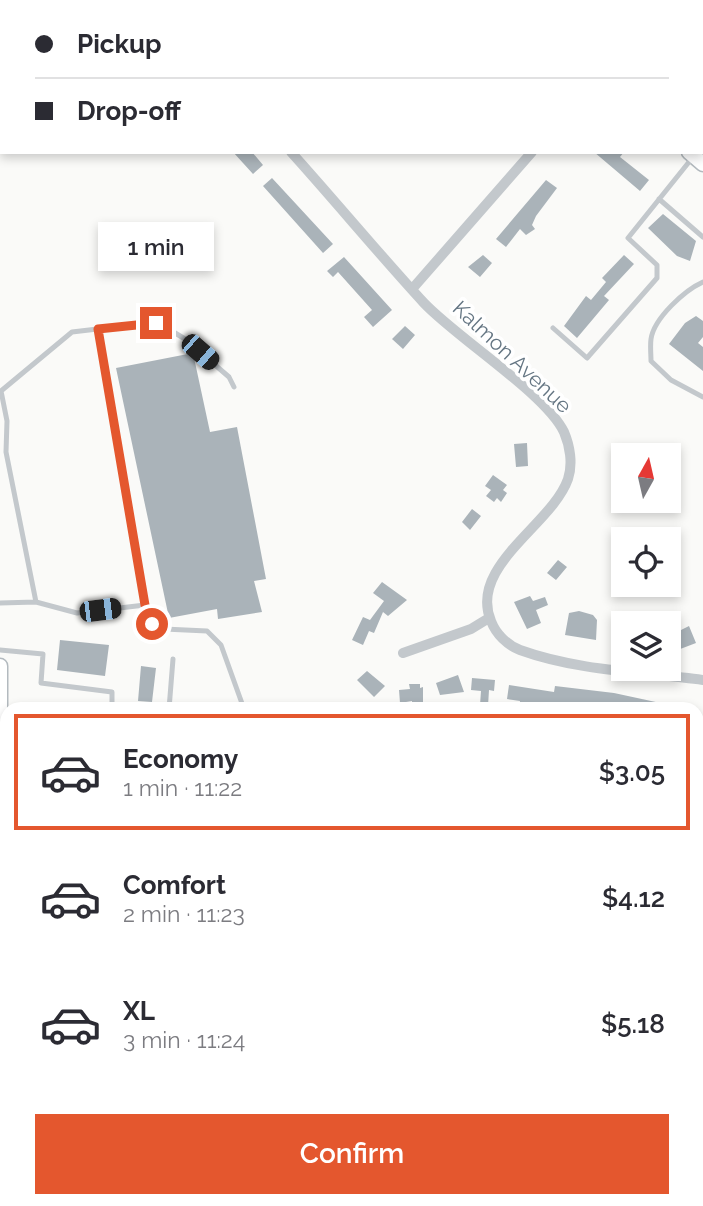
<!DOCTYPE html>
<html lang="en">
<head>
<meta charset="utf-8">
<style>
  :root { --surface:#fff; --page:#f2f2f3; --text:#2b2b33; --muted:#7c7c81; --line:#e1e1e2; --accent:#e4572e }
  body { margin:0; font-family:Raleway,sans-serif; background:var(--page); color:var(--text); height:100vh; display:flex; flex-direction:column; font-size:26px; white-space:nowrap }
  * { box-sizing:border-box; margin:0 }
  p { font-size:23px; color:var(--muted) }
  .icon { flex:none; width:38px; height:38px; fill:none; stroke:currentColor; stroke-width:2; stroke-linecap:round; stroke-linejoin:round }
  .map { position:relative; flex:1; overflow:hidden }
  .panel { position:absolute; left:0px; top:702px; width:704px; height:506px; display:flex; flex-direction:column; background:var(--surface); border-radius:21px 21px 0 0; box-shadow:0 4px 10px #0003 }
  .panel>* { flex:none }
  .hud { position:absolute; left:0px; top:0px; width:704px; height:154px; box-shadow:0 4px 10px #0003; display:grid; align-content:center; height:154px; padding:0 35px; background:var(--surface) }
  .needle { width:46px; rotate:8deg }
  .controls { position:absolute; left:611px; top:443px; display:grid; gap:14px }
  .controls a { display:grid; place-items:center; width:70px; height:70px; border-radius:0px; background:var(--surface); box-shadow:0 4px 10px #0003; font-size:35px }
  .end { position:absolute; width:32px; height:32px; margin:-16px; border:9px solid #e4572e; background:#fff; box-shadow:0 0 0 4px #fff }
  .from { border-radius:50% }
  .bubble { position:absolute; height:49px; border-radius:0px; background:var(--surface); box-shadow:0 4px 10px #0003; font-size:23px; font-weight:600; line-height:49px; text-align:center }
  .car { position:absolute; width:21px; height:42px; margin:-21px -10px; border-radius:9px; box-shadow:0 0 5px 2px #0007; background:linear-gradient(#222 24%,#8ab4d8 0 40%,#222 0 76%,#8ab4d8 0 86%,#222 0) }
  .hud b { display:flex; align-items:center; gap:24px; height:66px; font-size:26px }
  .hud b+b { border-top:2px solid var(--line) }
  .hud i { width:18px; height:18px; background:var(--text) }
  ul { padding:12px 0 0; list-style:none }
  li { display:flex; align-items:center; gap:21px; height:116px; margin:0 14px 10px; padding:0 21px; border:4px solid transparent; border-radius:0px }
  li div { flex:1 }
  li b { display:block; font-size:26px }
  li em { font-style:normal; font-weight:600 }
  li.selected { border-color:var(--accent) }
  li>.icon { width:63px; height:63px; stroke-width:1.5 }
  .action { display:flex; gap:14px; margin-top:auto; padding:14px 35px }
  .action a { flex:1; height:80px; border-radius:0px; background:var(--accent); color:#fff; font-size:28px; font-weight:600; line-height:80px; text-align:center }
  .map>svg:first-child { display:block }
</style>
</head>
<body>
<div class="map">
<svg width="703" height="1206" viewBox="0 0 703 1206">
  <rect width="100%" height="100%" fill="#fafaf8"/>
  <path fill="#aab3b9" d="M233,152h19l11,13 -10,9z
    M594,152h30l-4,5 29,23 -9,11z
    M272,178l61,66 -10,9 -60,-67z
    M546,180l11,8 -21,28 -4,9 3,4 -9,6 -6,-6 -14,18 -10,-8z
    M663,214l33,27 -6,20 -13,-5 -29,-28z
    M483,255l9,8 -12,14 -12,-10z
    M624,255l10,9 -30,32 5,4 -32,38 -13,-12 22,-30 5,4 15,-18 -4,-4z
    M344,257l48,53 -19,17 -9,-10 8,-7 -34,-38 -5,5 -6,-6z
    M696,316l7,5v16l-5,6 5,4v24l-34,-27 16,-21z
    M405,326l10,9 -12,14 -11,-10z
    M193,353l17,79 27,-5 29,152 -12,2 8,31 -44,7 -1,-10 -48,9 -53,-250z
    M527,443l1,23 -12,1 -2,-23z
    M493,475l14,10 -4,5 4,3 -6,9 -4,-4 -3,4 -8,-6 5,-6 -6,-4z
    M472,509l9,7 -11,14 -8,-8z
    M558,560l9,7 -11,13 -9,-7z
    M382,582l25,18 -19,16 -5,-4 -9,21 -5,-2 -6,14 -11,-5 11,-23 7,3 14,-19 -11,-8z
    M530,596l3,5 12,-4 3,8 -12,5 5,13 -14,6 -13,-27z
    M579,611l14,4 4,5 -1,20 -31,-5 4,-22z
    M689,626l7,17 -21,8 -6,-15z
    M60,640l49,5 -4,31 -48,-6z
    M141,666l15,2 -4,34 -14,-1z
    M367,671l18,15 -11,11 -17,-17z
    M458,675l6,17 -24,3 -4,-12z
    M472,678l23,2 -1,11 -5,-1 -1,16 -8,-1 1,-14 -10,-1z
    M409,684h11v4l3,-1v22h-11v-8l-12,2 -1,-13 11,-1z
    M509,685l45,7 1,-6 59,7 51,11 -1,5h-89l-42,-7 -1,7h-13l1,-8 -13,-2z"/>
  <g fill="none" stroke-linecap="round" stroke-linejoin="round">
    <g stroke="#b3babf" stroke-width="17">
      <path id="secondary" d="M511,0l2,2
        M689,152l14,12
        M0,666v73"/>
    </g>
    <g stroke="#b5babe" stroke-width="18">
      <path id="primary" d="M0,732l7,1
        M696,811l7,1"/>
    </g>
    <path stroke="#c3c8cc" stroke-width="5" d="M193,2l1,-2
      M0,136l2,-1
      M659,199l44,38
      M703,282c-18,8 -49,36 -52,57 -1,7 0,15 0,22l20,19 32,17
      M553,328l34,30 70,-80v-13l-29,-27 65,-81
      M98,329l47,276
      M36,602l-30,-150 1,-31 -6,-30 71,-59 85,-10 28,17 44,38 5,10
      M0,603l36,-1 41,11 68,-8 7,19 12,5 43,2 14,14 23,64
      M0,650l43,4 -2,29 71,9v17
      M169,709l4,-50
      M0,793l7,1
      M0,956l7,1
      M67,1206l1,-6
      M288,1206l1,-6"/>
    <path stroke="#c3c8cc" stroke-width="10" d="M356,2l2,-2
      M694,2l2,-2
      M291,152c45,50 88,102 133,151 33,35 122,91 140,129 6,14 9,32 4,47 -16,46 -100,87 -77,142 5,13 16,24 29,29 58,21 123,22 183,30
      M413,288l119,-136
      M403,653l68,-24 18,-11
      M0,839l7,1
      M696,945l7,1
      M178,1206l1,-6
      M400,1206l1,-6"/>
    <use href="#secondary" stroke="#fff" stroke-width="14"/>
    <use href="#primary" stroke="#fff" stroke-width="16"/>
  </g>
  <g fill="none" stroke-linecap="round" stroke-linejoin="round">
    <path stroke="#e4572e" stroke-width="9" d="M152,624l-7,-19 -47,-276 58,-6"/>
  </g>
  <g text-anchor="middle" stroke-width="7" stroke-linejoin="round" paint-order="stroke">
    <g font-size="21" fill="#657683" stroke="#fff">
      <text transform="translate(512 357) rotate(43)" y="7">Kalmon Avenue</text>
    </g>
  </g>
</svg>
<div class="controls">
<a><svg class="needle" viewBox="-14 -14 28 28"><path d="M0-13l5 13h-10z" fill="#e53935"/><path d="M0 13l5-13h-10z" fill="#7c7c81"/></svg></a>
<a><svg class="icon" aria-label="locate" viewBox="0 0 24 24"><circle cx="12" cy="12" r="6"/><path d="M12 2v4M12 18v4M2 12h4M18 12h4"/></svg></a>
<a><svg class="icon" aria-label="layers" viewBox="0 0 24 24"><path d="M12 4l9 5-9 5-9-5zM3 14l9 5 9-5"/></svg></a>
</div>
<i class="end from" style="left:152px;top:624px"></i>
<i class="end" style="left:156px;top:323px"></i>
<div class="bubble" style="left:98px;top:222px;width:116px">1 min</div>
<i class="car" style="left:200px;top:352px;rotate:131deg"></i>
<i class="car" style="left:100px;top:610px;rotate:83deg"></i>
<div class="hud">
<b><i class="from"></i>Pickup</b>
<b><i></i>Drop-off</b>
</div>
<section class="panel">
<ul>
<li class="selected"><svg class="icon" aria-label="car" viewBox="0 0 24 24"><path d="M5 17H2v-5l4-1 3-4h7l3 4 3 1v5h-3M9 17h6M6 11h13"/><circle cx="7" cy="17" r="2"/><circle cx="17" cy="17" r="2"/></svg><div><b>Economy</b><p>1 min · 11:22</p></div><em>$3.05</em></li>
<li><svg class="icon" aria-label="car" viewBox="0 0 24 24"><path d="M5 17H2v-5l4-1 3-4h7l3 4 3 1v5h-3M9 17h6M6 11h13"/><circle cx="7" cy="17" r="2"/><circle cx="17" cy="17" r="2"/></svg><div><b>Comfort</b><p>2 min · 11:23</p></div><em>$4.12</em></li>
<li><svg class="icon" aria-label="car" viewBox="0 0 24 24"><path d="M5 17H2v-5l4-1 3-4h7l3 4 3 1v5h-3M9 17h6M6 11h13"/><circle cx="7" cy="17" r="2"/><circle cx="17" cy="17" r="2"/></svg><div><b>XL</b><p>3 min · 11:24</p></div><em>$5.18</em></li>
</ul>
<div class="action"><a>Confirm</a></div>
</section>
</div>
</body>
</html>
